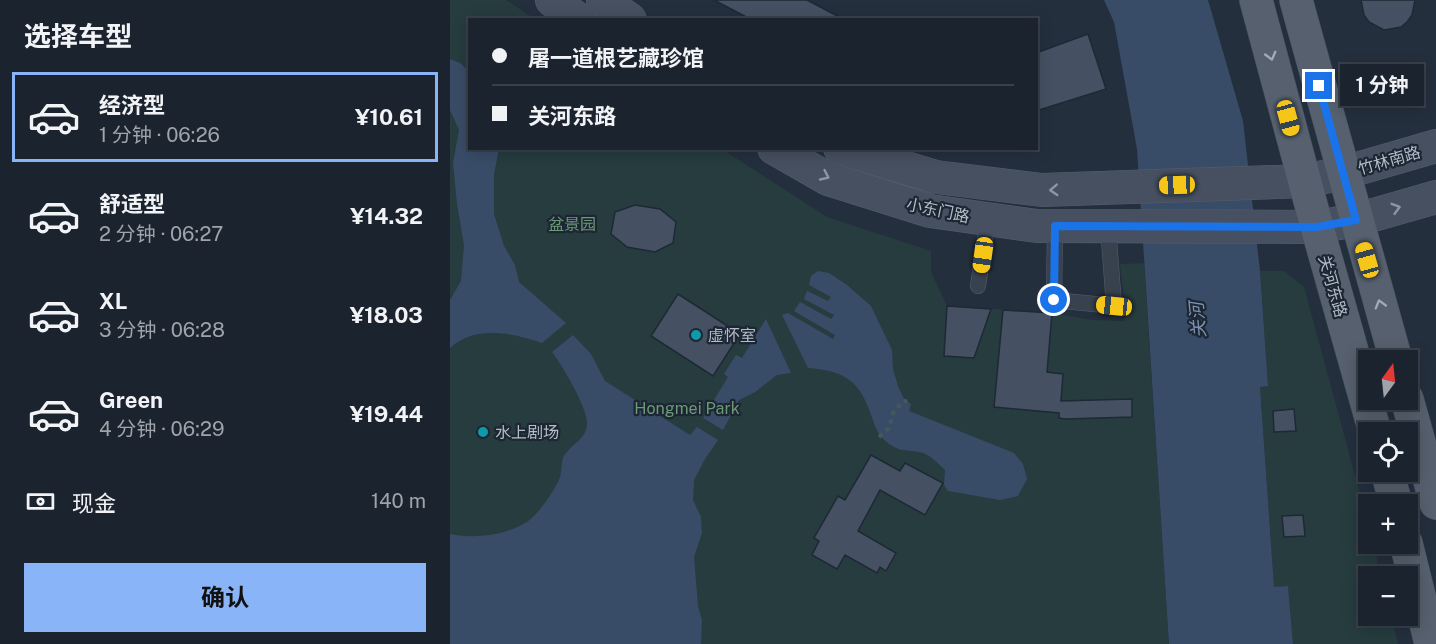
<!DOCTYPE html>
<html lang="zh">
<head>
<meta charset="utf-8">
<style>
  :root { --surface:#1b232e; --page:#282f3a; --text:#f1f3f6; --muted:#a0a4aa; --line:#39404a; --accent:#8ab4f8 }
  body { margin:0; font-family:"Public Sans","Noto Sans SC",sans-serif; background:var(--page); color:var(--text); height:100vh; display:flex; flex-direction:column; font-size:22px; white-space:nowrap }
  * { box-sizing:border-box; margin:0 }
  p { font-size:20px; color:var(--muted) }
  .icon { flex:none; width:33px; height:33px; fill:none; stroke:currentColor; stroke-width:2; stroke-linecap:round; stroke-linejoin:round }
  .map { position:relative; flex:1; overflow:hidden }
  .drawer { display:flex; flex-direction:column; background:var(--surface); width:450px }
  .drawer>* { flex:none }
  .hud { position:absolute; left:18px; top:18px; width:570px; height:132px; border-radius:0px; box-shadow:0 3px 15px #0003,0 0 0 2px var(--line); display:grid; align-content:center; height:132px; padding:0 24px; background:var(--surface) }
  .needle { width:39px; rotate:15deg }
  .tools { position:absolute; left:908px; top:350px; display:grid; gap:12px }
  .tools a { display:grid; place-items:center; width:60px; height:60px; border-radius:0px; background:var(--surface); box-shadow:0 3px 15px #0003,0 0 0 2px var(--line); font-size:30px }
  .end { position:absolute; width:27px; height:27px; margin:-14px; border:8px solid #1a73e8; background:#fff; box-shadow:0 0 0 3px #fff }
  .from { border-radius:50% }
  .bubble { position:absolute; height:42px; border-radius:0px; background:var(--surface); box-shadow:0 3px 15px #0003,0 0 0 2px var(--line); font-size:20px; font-weight:700; line-height:42px; text-align:center }
  .car { position:absolute; width:18px; height:36px; margin:-18px -9px; border-radius:8px; box-shadow:0 0 4px 2px #0007; background:linear-gradient(#f5c518 24%,#345 0 40%,#f5c518 0 76%,#345 0 86%,#f5c518 0) }
  .hud b { display:flex; align-items:center; gap:21px; height:57px; font-size:22px }
  .hud b+b { border-top:2px solid var(--line) }
  .hud i { width:15px; height:15px; background:var(--text) }
  ul { padding:0; list-style:none }
  li { display:flex; align-items:center; gap:18px; height:90px; margin:0 12px 9px; padding:0 12px; border:3px solid transparent; border-radius:0px }
  li div { flex:1 }
  li b { display:block; font-size:22px }
  li em { font-style:normal; font-weight:700 }
  li.current { border-color:var(--accent) }
  li>.icon { width:54px; height:54px; stroke-width:1.5 }
  h2 { padding:0 24px; font-size:27px; line-height:72px }
  .pay { display:flex; align-items:center; gap:15px; height:66px; padding:0 24px; font-size:22px }
  .pay p { margin-inline-start:auto }
  .primary-button { display:flex; gap:12px; margin-top:auto; padding:12px 24px }
  .primary-button a { flex:1; height:69px; border-radius:0px; background:var(--accent); color:#111; font-size:24px; font-weight:700; line-height:69px; text-align:center }
  main { display:flex; flex:1; min-height:0 }
  .map>svg:first-child { display:block }
</style>
</head>
<body>
<main>
<section class="drawer">
<h2>选择车型</h2>
<ul>
<li class="current"><svg class="icon" aria-label="car" viewBox="0 0 24 24"><path d="M5 17H2v-5l4-1 3-4h7l3 4 3 1v5h-3M9 17h6M6 11h13"/><circle cx="7" cy="17" r="2"/><circle cx="17" cy="17" r="2"/></svg><div><b>经济型</b><p>1 分钟 · 06:26</p></div><em>¥10.61</em></li>
<li><svg class="icon" aria-label="car" viewBox="0 0 24 24"><path d="M5 17H2v-5l4-1 3-4h7l3 4 3 1v5h-3M9 17h6M6 11h13"/><circle cx="7" cy="17" r="2"/><circle cx="17" cy="17" r="2"/></svg><div><b>舒适型</b><p>2 分钟 · 06:27</p></div><em>¥14.32</em></li>
<li><svg class="icon" aria-label="car" viewBox="0 0 24 24"><path d="M5 17H2v-5l4-1 3-4h7l3 4 3 1v5h-3M9 17h6M6 11h13"/><circle cx="7" cy="17" r="2"/><circle cx="17" cy="17" r="2"/></svg><div><b>XL</b><p>3 分钟 · 06:28</p></div><em>¥18.03</em></li>
<li><svg class="icon" aria-label="car" viewBox="0 0 24 24"><path d="M5 17H2v-5l4-1 3-4h7l3 4 3 1v5h-3M9 17h6M6 11h13"/><circle cx="7" cy="17" r="2"/><circle cx="17" cy="17" r="2"/></svg><div><b>Green</b><p>4 分钟 · 06:29</p></div><em>¥19.44</em></li>
</ul>
<div class="pay"><svg class="icon" aria-label="cash" viewBox="0 0 24 24"><path d="M3 7h18v10H3z"/><circle cx="12" cy="12" r="2"/></svg>现金<p>140 m</p></div>
<div class="primary-button"><a>确认</a></div>
</section>
<div class="map">
<svg width="986" height="644" viewBox="0 0 986 644">
  <rect width="100%" height="100%" fill="#242f3e"/>
  <path fill="#263c3f" d="M0,0h56l29,19 -65,1v128l252,1 105,68 104,34v21l16,34 105,7 41,7 30,1 3,-4 -6,-53 24,-1 25,381h-719z
    M810,271h24l20,16 64,236v20h5l8,33h-13v39h23l7,29h-105l-5,-57 -14,1 -14,-201 8,-1z"/>
  <path fill="#394c67" d="M654,0h104l35,121 17,150 8,115 -8,1 14,200 14,-1 5,58h-124l-32,-495 -23,-127z
    M0,59l10,4 9,8 1,77 29,1 -5,25v40l10,32 11,19 4,17 47,41 -24,20c-29,-10 -67,-18 -92,5v-48l11,-19 3,-36 -7,-41 -4,-41 6,-33 -9,-20z
    M368,271l11,2 18,12 24,21 21,44 1,19 5,17 6,13 7,5 -2,7 105,42 9,11 4,15 -9,17 -18,4 -52,-9 -4,-6 1,-15c-6,-6 -14,-14 -22,-17 -13,-4 -20,1 -35,-10 -12,-9 -13,-18 -18,-31 -12,-34 -28,-41 -62,-44l-26,-53 6,-2 45,26 2,-4 -41,-24 6,-9 31,17 3,-4 -30,-16 3,-8 21,10 3,-4 -22,-12 2,-9z
    M316,319l25,54 -14,2 -22,17 -16,8 -16,30 -20,-12 25,-41 -4,-3 12,-19 6,3z
    M123,335l18,19 14,27 85,54 7,-8 21,13 -13,19 -11,21 -1,20 8,17 1,16 -8,24 4,49 4,14 -1,24h-251v-110c25,5 53,2 75,-11 12,-6 28,-31 34,-43 3,-7 2,-16 4,-22 6,-13 23,-18 24,-33 2,-15 -25,-60 -35,-73z"/>
  <path fill="#455162" stroke="#1f2835" stroke-width="1.5" d="M264,0h93l38,20h-93z
    M911,0h54l-3,15 -5,7 -6,5 -17,3 -15,-8 -5,-7z
    M638,34l18,55 -70,22v-58z
    M185,205l25,4 16,13 -3,21 -18,9 -28,-5 -16,-13 4,-22z
    M228,294l62,40 -27,42 -62,-40z
    M497,306l44,3 -17,49 -30,-2z
    M553,310l49,3 -5,59 16,2 -2,27 71,-2v18l-67,2 -6,-1v-5l-65,-6z
    M844,409l2,22 -22,1 -1,-21z
    M421,455l29,16 5,-8 38,20 -18,32 -45,-25 -22,41 38,22 -10,18 -6,-4 -3,6 -32,-18 -8,14 -25,-14 7,-14 -5,-3 24,-42 7,4z
    M853,515l2,21 -21,1 -2,-21z"/>
  <g fill="none" stroke-linecap="round" stroke-linejoin="round">
    <g stroke="#565f6c" stroke-width="16">
      <path id="lane" d="M605,226l-1,74 60,6 -6,-80
        M528,286l10,-67"/>
    </g>
    <g stroke="#565f6c" stroke-width="34">
      <path id="secondary" d="M102,0l27,20
        M153,0l27,20
        M324,148l54,31 102,32 107,15 280,1 39,-7 80,-23
        M390,148l96,29 106,13 263,-9 38,-8 93,-27"/>
    </g>
    <g stroke="#414a57" stroke-width="34">
      <path id="primary" d="M806,0l61,227 58,205
        M846,0l100,360
        M957,399l29,104
        M937,471l9,33
        M956,543l25,101"/>
    </g>
    <path stroke="#44595c" stroke-width="4" stroke-dasharray="4.5 4.5" stroke-linecap="butt" d="M429,437l10,-9 5,-18 13,-10"/>
    <use href="#lane" stroke="#38414e" stroke-width="15"/>
    <use href="#secondary" stroke="#465061" stroke-width="33"/>
    <use href="#primary" stroke="#56606e" stroke-width="33"/>
  </g>
  <defs><path id="oneway-chevron" d="M-2-3.5L2.5 0L-2 3.5" fill="none" stroke-width="1.6" stroke-linecap="round" stroke-linejoin="round" transform="scale(1.5)"/></defs>
  <g stroke="#a1aab7">
    <use href="#oneway-chevron" transform="translate(821 56) rotate(75)"/>
    <use href="#oneway-chevron" transform="translate(930 304) rotate(-106)"/>
  </g>
  <g stroke="#8e96a5">
    <use href="#oneway-chevron" transform="translate(375 176) rotate(25)"/>
    <use href="#oneway-chevron" transform="translate(604 190) rotate(177)"/>
    <use href="#oneway-chevron" transform="translate(946 208) rotate(-16)"/>
  </g>
  <g fill="none" stroke-linecap="round" stroke-linejoin="round">
    <path stroke="#1a73e8" stroke-width="8" d="M604,300l1,-74 262,1 39,-7 -37,-134"/>
  </g>
  <g fill="#0f9aa8" stroke="#1d2633" stroke-width="2">
    <circle cx="246" cy="335" r="6"/>
    <circle cx="33" cy="432" r="6"/>
  </g>
  <g text-anchor="middle" stroke-width="4.5" stroke-linejoin="round" paint-order="stroke">
    <g font-size="16" fill="#b4bcc9" stroke="#1d2633">
      <text transform="translate(939 160) rotate(-16)" y="6">竹林南路</text>
      <text transform="translate(488 210) rotate(12)" y="6">小东门路</text>
      <text transform="translate(883 286) rotate(74)" y="6">关河东路</text>
    </g>
    <g font-size="16" fill="#6b9a76" stroke="#1d2633">
      <text x="122" y="230">盆景园</text>
      <text x="237" y="414">Hongmei Park</text>
    </g>
    <g font-size="16" fill="#b4bcc9" stroke="#1d2633" text-anchor="start">
      <text x="258" y="341">虚怀室</text>
      <text x="45" y="438">水上剧场</text>
    </g>
    <g font-size="18" font-style="italic" fill="#7c92b1" stroke="#1d2633">
      <text transform="translate(748 320) rotate(-95)" y="6">关河</text>
    </g>
  </g>
</svg>
<div class="tools">
<a><svg class="needle" viewBox="-14 -14 28 28"><path d="M0-13l5 13h-10z" fill="#e53935"/><path d="M0 13l5-13h-10z" fill="#a0a4aa"/></svg></a>
<a><svg class="icon" aria-label="locate" viewBox="0 0 24 24"><circle cx="12" cy="12" r="6"/><path d="M12 2v4M12 18v4M2 12h4M18 12h4"/></svg></a>
<a>+</a>
<a>−</a>
</div>
<i class="end from" style="left:604px;top:300px"></i>
<i class="end" style="left:869px;top:86px"></i>
<div class="bubble" style="left:890px;top:64px;width:84px">1 分钟</div>
<i class="car" style="left:838px;top:118px;rotate:165deg"></i>
<i class="car" style="left:727px;top:185px;rotate:268deg"></i>
<i class="car" style="left:533px;top:255px;rotate:188deg"></i>
<i class="car" style="left:917px;top:260px;rotate:344deg"></i>
<i class="car" style="left:664px;top:306px;rotate:276deg"></i>
<div class="hud">
<b><i class="from"></i>屠一道根艺藏珍馆</b>
<b><i></i>关河东路</b>
</div>
</div>
</main>
</body>
</html>
